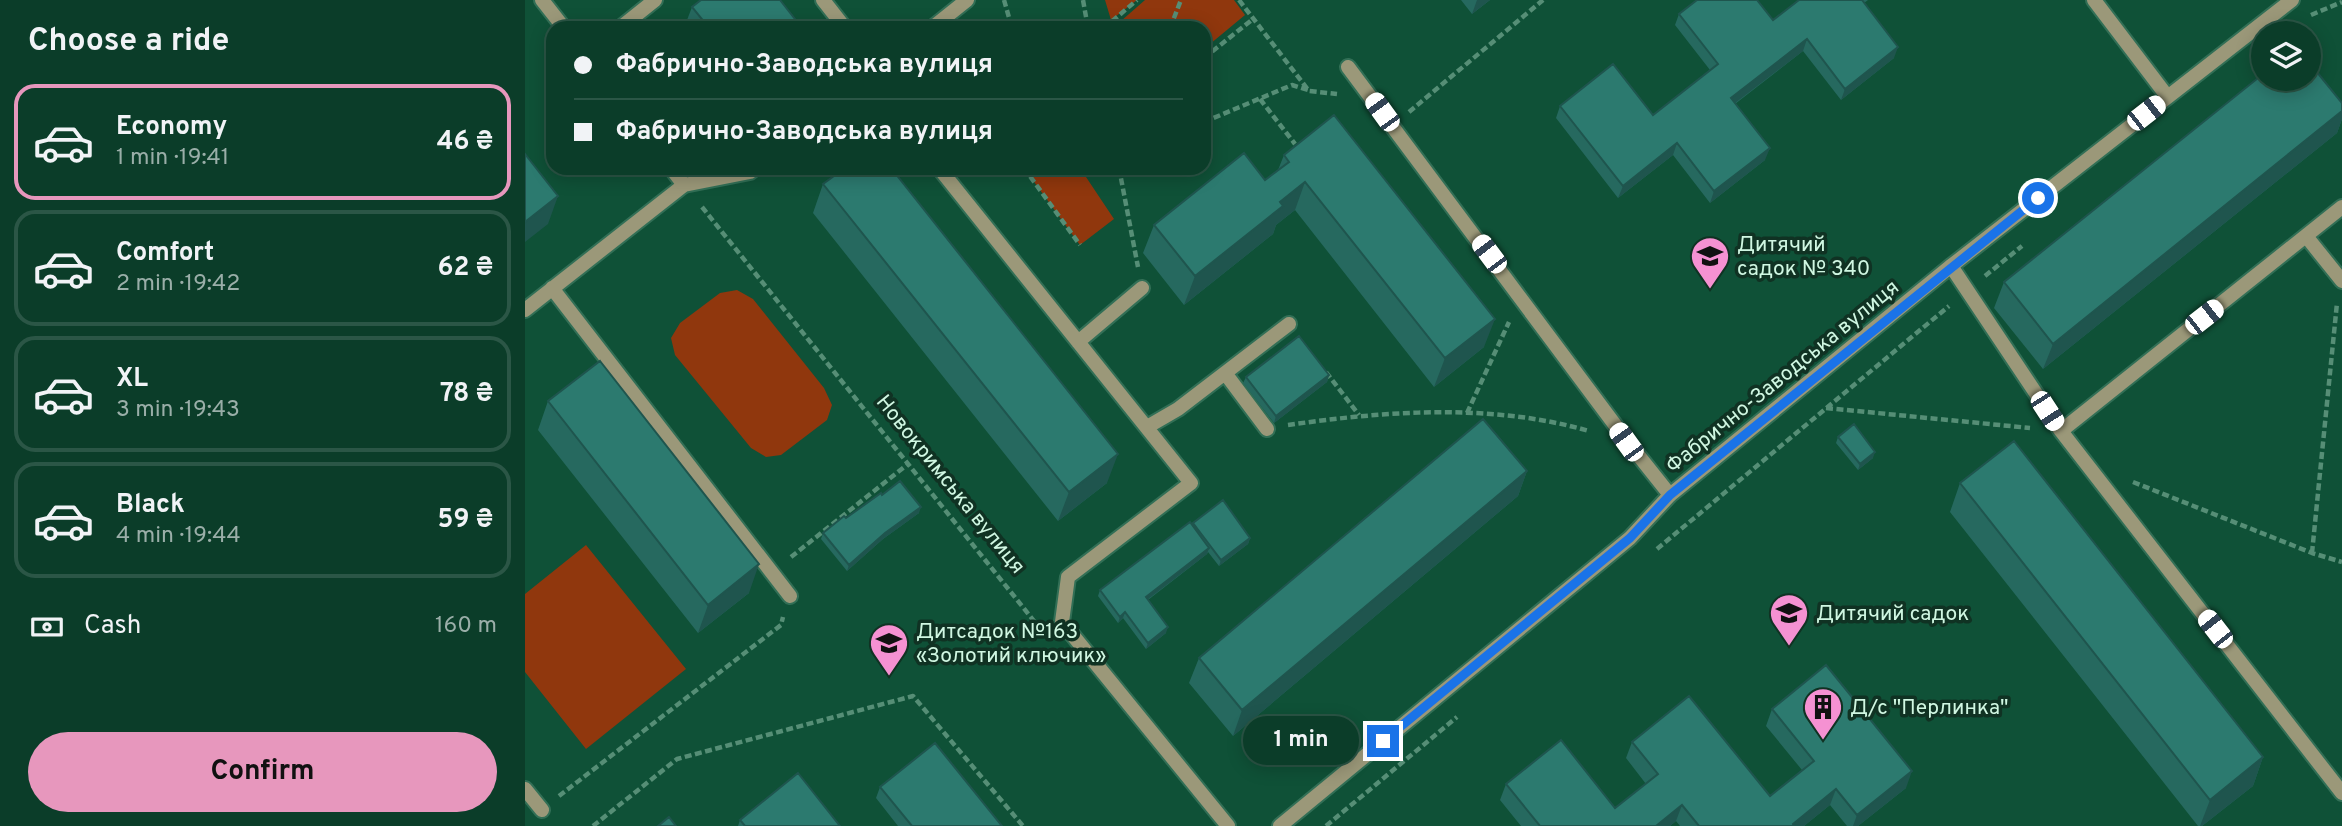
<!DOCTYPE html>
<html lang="en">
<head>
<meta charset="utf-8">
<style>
  :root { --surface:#0b3d29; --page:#194835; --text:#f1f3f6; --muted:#9aaea8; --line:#2b5646; --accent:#e797bd }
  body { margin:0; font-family:Overpass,sans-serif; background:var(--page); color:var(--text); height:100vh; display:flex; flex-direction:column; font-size:26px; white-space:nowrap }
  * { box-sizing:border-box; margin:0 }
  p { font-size:23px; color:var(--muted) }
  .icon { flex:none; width:38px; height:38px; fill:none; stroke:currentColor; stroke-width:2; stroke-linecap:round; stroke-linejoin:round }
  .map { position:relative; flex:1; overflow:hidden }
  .side { display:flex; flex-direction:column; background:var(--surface); width:525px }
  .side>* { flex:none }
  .banner { position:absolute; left:21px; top:21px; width:665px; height:154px; border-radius:21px; box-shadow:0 4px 18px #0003,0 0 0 2px var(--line); display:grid; align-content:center; height:154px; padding:0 28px; background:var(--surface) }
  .controls { position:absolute; left:1726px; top:21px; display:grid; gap:14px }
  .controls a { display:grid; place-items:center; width:70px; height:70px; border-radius:50%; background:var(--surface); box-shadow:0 4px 18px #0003,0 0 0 2px var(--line); font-size:35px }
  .end { position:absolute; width:32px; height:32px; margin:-16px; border:9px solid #1a73e8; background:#fff; box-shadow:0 0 0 4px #fff }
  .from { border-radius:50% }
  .bubble { position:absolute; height:49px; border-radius:24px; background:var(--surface); box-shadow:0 4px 18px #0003,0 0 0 2px var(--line); font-size:23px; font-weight:700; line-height:49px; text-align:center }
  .car { position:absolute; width:21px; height:42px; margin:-21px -10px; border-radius:9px; box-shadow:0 0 5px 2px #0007; background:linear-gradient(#fff 24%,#345 0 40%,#fff 0 76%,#345 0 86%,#fff 0) }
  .banner b { display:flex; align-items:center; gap:24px; height:66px; font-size:26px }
  .banner b+b { border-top:2px solid var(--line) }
  .banner i { width:18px; height:18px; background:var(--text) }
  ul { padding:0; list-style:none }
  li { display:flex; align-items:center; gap:21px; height:116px; margin:0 14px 10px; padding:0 14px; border:4px solid var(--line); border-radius:21px }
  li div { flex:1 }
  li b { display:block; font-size:26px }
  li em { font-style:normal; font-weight:700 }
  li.active { border-color:var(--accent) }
  li>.icon { width:63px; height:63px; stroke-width:1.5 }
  h2 { padding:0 28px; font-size:32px; line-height:84px }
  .pay { display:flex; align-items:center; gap:18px; height:77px; padding:0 28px; font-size:26px }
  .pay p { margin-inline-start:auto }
  .action { display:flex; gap:14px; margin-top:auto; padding:14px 28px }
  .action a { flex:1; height:80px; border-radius:42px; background:var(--accent); color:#111; font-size:28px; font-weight:700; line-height:80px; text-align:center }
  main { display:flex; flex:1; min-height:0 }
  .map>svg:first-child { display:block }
</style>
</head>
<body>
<main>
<section class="side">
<h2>Choose a ride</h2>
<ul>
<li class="active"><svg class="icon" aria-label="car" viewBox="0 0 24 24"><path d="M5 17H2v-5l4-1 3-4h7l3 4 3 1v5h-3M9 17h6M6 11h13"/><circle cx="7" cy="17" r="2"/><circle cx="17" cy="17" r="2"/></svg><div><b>Economy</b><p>1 min · 19:41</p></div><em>46 ₴</em></li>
<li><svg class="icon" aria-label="car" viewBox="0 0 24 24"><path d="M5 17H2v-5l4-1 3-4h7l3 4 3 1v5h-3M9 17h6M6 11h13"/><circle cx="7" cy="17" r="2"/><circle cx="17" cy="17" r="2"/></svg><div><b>Comfort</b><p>2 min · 19:42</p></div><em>62 ₴</em></li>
<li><svg class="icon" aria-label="car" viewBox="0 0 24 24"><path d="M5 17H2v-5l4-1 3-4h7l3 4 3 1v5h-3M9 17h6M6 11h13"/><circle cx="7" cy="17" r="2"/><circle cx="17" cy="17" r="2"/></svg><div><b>XL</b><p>3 min · 19:43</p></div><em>78 ₴</em></li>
<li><svg class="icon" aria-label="car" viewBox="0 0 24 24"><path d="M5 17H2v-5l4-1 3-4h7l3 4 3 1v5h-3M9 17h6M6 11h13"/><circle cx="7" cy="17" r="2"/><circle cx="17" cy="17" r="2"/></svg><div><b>Black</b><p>4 min · 19:44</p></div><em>59 ₴</em></li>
</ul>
<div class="pay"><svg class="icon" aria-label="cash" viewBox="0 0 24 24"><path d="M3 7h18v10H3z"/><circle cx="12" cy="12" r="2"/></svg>Cash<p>160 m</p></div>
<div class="action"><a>Confirm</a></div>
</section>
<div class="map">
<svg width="1817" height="826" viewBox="0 0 1817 826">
  <rect width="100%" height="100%" fill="#0f5137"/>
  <path fill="#90370d" d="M580,0h32l-26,20z
    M620,0h89l11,15 -41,34v-21h-91z
    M499,168h56l34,51 -34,26z
    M212,290l16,9 71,89 8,17 -5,15 -46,35 -15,2 -15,-9 -76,-93 -4,-17 9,-15 40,-30z
    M61,545l100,124 -100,80 -61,-77v-78z"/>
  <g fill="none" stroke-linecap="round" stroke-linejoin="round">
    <g stroke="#326f56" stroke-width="18">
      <path id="lane" d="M298,0l22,28
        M1569,0l73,96
        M95,28l35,-28
        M407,28l35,-28
        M823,67l279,374 43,54
        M414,168l252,315 -123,94 -6,45 166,204
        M1781,236l36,45
        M1426,266l110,165 281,362
        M27,288l238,308
        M0,310l159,-125 66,-13 5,-4
        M553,342l64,-54
        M700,373l42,56
        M622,427l31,-18 111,-85
        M1536,431l281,-224
        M0,789l17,21"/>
    </g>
    <g stroke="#326f56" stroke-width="18">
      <path id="street" d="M17,0l22,28
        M146,168l13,17
        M755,826l350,-288 40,-43 281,-229 341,-266"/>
    </g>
    <path stroke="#568e76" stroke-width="4.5" stroke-dasharray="7 3.5" stroke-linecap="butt" d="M479,0l8,28
      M558,0l5,28
      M714,0l70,91 28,3
      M1786,15l31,-13
      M579,28l33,-28
      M645,28l11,-28
      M679,58l49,-39
      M735,99l35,45
      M884,112l134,-112
      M679,122l88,-37 16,5
      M499,168l56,77
      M594,168l19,99
      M177,207l336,419
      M1460,276l37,-30
      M801,372l33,43
      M1301,408l204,20
      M942,413l42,-91
      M763,425c98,-14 204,-22 301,6
      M1608,482l179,71 30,9
      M1132,549l292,-243
      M1787,553l25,-250
      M266,557l117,-93
      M34,796l222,-171 2,-8
      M68,826l84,-67 236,-63 110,130
      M801,826l131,-109"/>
    <use href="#lane" stroke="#9b9879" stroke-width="14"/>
    <use href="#street" stroke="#9b9879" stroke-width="14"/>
  </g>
  <path fill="#26695f" d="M936,0h29l-18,14z
    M1274,0h69l-4,3 30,55 -53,42 -38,-49 -68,53 30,56 -55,43 -37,-48 -55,43 -62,-80 4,-12 93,9 57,-45 -35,-45 4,-11 94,6z
    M167,7l110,21h-118z
    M1817,103v16l-5,14 -294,236 -49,-61 10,-26z
    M759,155l200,192 -50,40 -139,-177 -19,15 -3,9 -89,71 -41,-52 11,-28 111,-45 13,-10z
    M298,184l284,299 -49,38 -245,-308z
    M804,375l-2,7 -53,41 -31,-40 3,-6z
    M23,401l201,192 -51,40 -160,-203z
    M1313,437l35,21 -15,12 -22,-27z
    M1002,471l-9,25 -285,240 -44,-53 10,-25z
    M1435,483l303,274 -10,29 -51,40h-4l-248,-314z
    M357,495l37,18 -36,26 -36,32 -26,-32 2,-6z
    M668,523l57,15 -2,6 -29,22 -11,-14 -1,2 -59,46 18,33 -20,16 -23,-31 -5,5 -20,-27 2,-6 92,-65z
    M1247,709l134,79 -48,38h-11l-17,-21 -26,21h-124l-4,-5 -6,5h-149l-21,-26 6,-16 109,24 31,-24 -20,-26 6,-16 138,54 32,-26 -36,-44z
    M355,787l122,39h-104l-22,-28z
    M215,820l100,6h-102z"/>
  <path fill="#1f554e" d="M952,0h13l-18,14z
    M1282,39l-4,12 -77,59 5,-12z
    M1373,47l-4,11 -53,42 4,-11z
    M1817,111v8l-5,14 -294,236 10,-25z
    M1152,143l-4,12 -55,43 5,-12z
    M1245,148l-5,12 -55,43 4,-12z
    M780,182l-10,28 -19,15 -3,9 -89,71 11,-29 85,-74z
    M33,196l-10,28 -23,18v-20z
    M970,319l-11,28 -50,40 11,-29z
    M804,375l-2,7 -53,41 2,-7z
    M1350,452l-2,6 -15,12 2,-6z
    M593,454l-11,29 -49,38 11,-29z
    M1002,471l-9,25 -285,240 9,-26z
    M396,507l-2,6 -36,26 -36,32 2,-6 36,-32z
    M725,538l-2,6 -29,22 2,-6z
    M684,548l-2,6 -64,49 3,-6z
    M234,564l-10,29 -51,40 10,-28z
    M600,612l-2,6 -5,5 2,-6z
    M643,627l-2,6 -20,16 2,-6z
    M1738,757l-10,29 -51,40h-2l10,-26z
    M1387,771l-6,17 -48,38h-5l4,-11z
    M1311,789l-6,16 -26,21h-12l1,-2z
    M1157,805l-6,16 -6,5h-14z"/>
  <path fill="#2c7a6f" stroke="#1f554e" stroke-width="2" d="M176,0h79l22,28h-93l-17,-21z
    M1172,0h60l16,20 26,-20h63l36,47 -53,42 -38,-50 -76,59 39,50 -56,43 -37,-48 -54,43 -63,-80 53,-42 40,51 65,-51 -39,-50z
    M1783,61l34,42v8l-289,233 -49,-62 259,-208v5h45z
    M809,115l161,204 -50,39 -140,-176 -25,20 3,4 -88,70 -41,-51 90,-72 21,27 24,-18 -5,-7z
    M0,154l33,42 -33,26z
    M320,168h46l227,286 -49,38 -246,-308z
    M774,336l30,39 -53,41 -30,-39z
    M75,361l159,203 -51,41 -160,-204z
    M958,419l44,52 -285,239 -43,-52z
    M1329,424l21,28 -15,12 -22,-27z
    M1489,441l249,316 -53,43 -250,-317z
    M375,481l21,26 -36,26 -36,32 -26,-32 21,-17 2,2 35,-25 1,2z
    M698,500l27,38 -29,22 -28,-37z
    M665,522l19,26 -63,49 22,30 -20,16 -23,-31 -5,5 -20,-27z
    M1301,665l86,106 -55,44 -21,-26 -43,35 1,2h-95l-17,-21 -26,21h-116l-34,-42 55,-44 54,68 43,-34 -26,-32 57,-46 81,100 44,-35 -42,-52z
    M410,743l67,83h-90l-32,-39z
    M273,773l42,53h-95l-5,-6z
    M144,817l7,9h-18z"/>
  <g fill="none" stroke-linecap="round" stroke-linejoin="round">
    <path stroke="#1a73e8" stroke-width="9" d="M858,741l247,-203 40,-43 368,-297"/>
  </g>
  <defs>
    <g id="school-pin" transform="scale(2.0125)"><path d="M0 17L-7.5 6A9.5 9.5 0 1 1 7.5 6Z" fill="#f591d2" stroke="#103223"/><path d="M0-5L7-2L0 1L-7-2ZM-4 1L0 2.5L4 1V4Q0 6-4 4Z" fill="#111"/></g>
    <g id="building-pin" transform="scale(2.0125)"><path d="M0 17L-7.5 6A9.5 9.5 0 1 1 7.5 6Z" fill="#f591d2" stroke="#103223"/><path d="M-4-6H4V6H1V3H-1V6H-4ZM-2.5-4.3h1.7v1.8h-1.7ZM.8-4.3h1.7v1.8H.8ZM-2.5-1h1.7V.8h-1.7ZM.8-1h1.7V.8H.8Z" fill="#111"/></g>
  </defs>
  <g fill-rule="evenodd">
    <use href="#school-pin" x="1185" y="256"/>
    <use href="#school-pin" x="1264" y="613"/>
    <use href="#school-pin" x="364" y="643"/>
    <use href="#building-pin" x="1298" y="707"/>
  </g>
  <g text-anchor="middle" stroke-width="7" stroke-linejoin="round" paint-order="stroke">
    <g font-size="21" fill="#d0f7e2" stroke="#103223" text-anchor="start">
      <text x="1212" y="251">Дитячий<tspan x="1212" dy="24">садок № 340</tspan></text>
      <text x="1291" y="620">Дитячий садок</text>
      <text x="391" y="638">Дитсадок №163<tspan x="391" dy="24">«Золотий ключик»</tspan></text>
      <text x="1325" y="714">Д/с "Перлинка"</text>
    </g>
    <g font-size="21" fill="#d0f7e2" stroke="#103223">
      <text transform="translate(1257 376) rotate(-39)" y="7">Фабрично-Заводська вулиця</text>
      <text transform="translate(426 484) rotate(51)" y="7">Новокримська вулиця</text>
    </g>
  </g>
</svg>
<div class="controls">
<a><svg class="icon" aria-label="layers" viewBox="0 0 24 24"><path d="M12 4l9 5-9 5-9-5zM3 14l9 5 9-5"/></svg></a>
</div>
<i class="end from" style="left:1513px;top:198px"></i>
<i class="end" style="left:858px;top:741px"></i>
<div class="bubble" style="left:718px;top:716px;width:116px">1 min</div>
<i class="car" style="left:857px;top:112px;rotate:324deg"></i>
<i class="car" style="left:1621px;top:113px;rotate:52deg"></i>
<i class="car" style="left:964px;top:254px;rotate:323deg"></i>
<i class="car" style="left:1679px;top:317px;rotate:52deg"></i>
<i class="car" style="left:1522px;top:411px;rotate:147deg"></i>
<i class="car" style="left:1101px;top:442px;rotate:324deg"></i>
<i class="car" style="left:1690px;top:629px;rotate:322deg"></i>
<div class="banner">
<b><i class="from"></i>Фабрично-Заводська вулиця</b>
<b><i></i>Фабрично-Заводська вулиця</b>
</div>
</div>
</main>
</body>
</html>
